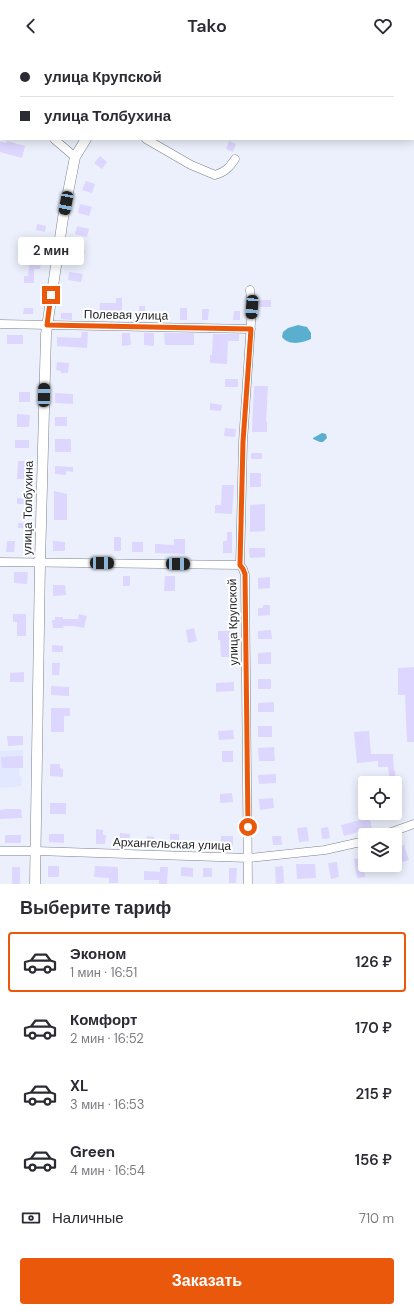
<!DOCTYPE html>
<html lang="ru">
<head>
<meta charset="utf-8">
<style>
  :root { --surface:#fff; --page:#f2f2f3; --text:#2b2b33; --muted:#7c7c81; --line:#e1e1e2; --accent:#ea580c }
  body { margin:0; font-family:"DM Sans",sans-serif; background:var(--page); color:var(--text); height:100vh; display:flex; flex-direction:column; font-size:15px; white-space:nowrap }
  * { box-sizing:border-box; margin:0 }
  p { font-size:13px; color:var(--muted) }
  .icon { flex:none; width:22px; height:22px; fill:none; stroke:currentColor; stroke-width:2; stroke-linecap:round; stroke-linejoin:round }
  .map { position:relative; height:832px; overflow:hidden }
  .side { display:flex; flex-direction:column; background:var(--surface); flex:1 }
  .side>* { flex:none }
  .banner { position:absolute; left:0px; top:0px; width:414px; height:88px; box-shadow:0 2px 10px #0003; display:grid; align-content:center; height:88px; padding:0 20px; background:var(--surface) }
  .buttons { position:absolute; left:358px; top:724px; display:grid; gap:8px }
  .buttons a { display:grid; place-items:center; width:44px; height:44px; border-radius:4px; background:var(--surface); box-shadow:0 2px 10px #0003; font-size:20px }
  .end { position:absolute; width:18px; height:18px; margin:-9px; border:5px solid #ea580c; background:#fff; box-shadow:0 0 0 2px #fff }
  .from { border-radius:50% }
  .bubble { position:absolute; height:28px; border-radius:4px; background:var(--surface); box-shadow:0 2px 10px #0003; font-size:13px; font-weight:600; line-height:28px; text-align:center }
  .car { position:absolute; width:12px; height:24px; margin:-12px -6px; border-radius:5px; box-shadow:0 0 3px 1px #0007; background:linear-gradient(#222 24%,#8ab4d8 0 40%,#222 0 76%,#8ab4d8 0 86%,#222 0) }
  .banner b { display:flex; align-items:center; gap:14px; height:38px; font-size:15px }
  .banner b+b { border-top:1px solid var(--line) }
  .banner i { width:10px; height:10px; background:var(--text) }
  ul { padding:0; list-style:none }
  li { display:flex; align-items:center; gap:12px; height:60px; margin:0 8px 6px; padding:0 12px; border:2px solid transparent; border-radius:4px }
  li div { flex:1 }
  li b { display:block; font-size:15px }
  li em { font-style:normal; font-weight:600 }
  li.selected { border-color:var(--accent) }
  li>.icon { width:36px; height:36px; stroke-width:1.5 }
  h2 { padding:0 20px; font-size:18px; line-height:48px }
  .pay { display:flex; align-items:center; gap:10px; height:44px; padding:0 20px; font-size:15px }
  .pay p { margin-inline-start:auto }
  .cta { display:flex; gap:8px; margin-top:auto; padding:8px 20px }
  .cta a { flex:1; height:46px; border-radius:4px; background:var(--accent); color:#fff; font-size:16px; font-weight:600; line-height:46px; text-align:center }
  header { display:flex; justify-content:space-between; align-items:center; height:52px; padding:0 20px; background:var(--surface); font-size:18px; font-weight:600 }
  .map>svg:first-child { display:block }
</style>
</head>
<body>
<header><svg class="icon" aria-label="back" viewBox="0 0 24 24"><path d="M15 5l-7 7 7 7"/></svg>Tako<svg class="icon" aria-label="heart" viewBox="0 0 24 24"><path d="M12 20l-8-8c-3-5 5-10 8-4 3-6 11-1 8 4z"/></svg></header>
<div class="map">
<svg width="414" height="832" viewBox="0 0 414 832">
  <rect width="100%" height="100%" fill="#ecf0fc"/>
  <path fill="#e1e8ff" d="M23,698v6l-4,12v8l3,1 -1,9 -21,2v-37z"/>
  <path fill="#5aafce" d="M298,273l9,2 4,6v6c-9,4 -22,7 -29,-2l1,-5 5,-4z
    M322,381l4,1 1,4 -4,4h-3l-7,-3v-1z"/>
  <path fill="#ddd6fe" d="M0,89l6,2 1,-2 18,5 -3,12 -22,-6z
    M229,89l7,3 -3,8 -7,-3z
    M100,104l7,6 -5,7 -8,-6z
    M86,129l9,3 -3,9 -10,-3z
    M80,152l12,3 -3,9 -11,-3z
    M37,172l9,2 -1,6 -9,-2z
    M77,174l12,3 -2,8 -12,-3z
    M73,196l12,3 -2,7 -12,-3z
    M30,208h6v2l5,1 -1,6h-6v14h-10v-7h4z
    M69,220l14,2 -2,8 -13,-2z
    M116,246h6v22l-23,-1 1,-16h16z
    M259,248h12v7h-12z
    M139,254h6v15l-6,-1z
    M24,256h9v6h-10z
    M180,256h7v12h-7z
    M202,257h7l-1,11h-6z
    M234,259h6v9h-7z
    M61,261h11v7l-11,-1z
    M82,280h6l-1,16 -30,-2v-9l24,1z
    M122,281h8l1,12 -9,1z
    M144,281h10v13l-10,-1z
    M164,281h30v12h-29z
    M213,282h26v7h-11l-1,23 -17,-1v-8h2z
    M7,283h16v9h-16z
    M57,310l12,1 -1,10h-7v-2l-5,-1z
    M225,327h13v8h-13z
    M254,334h14l-2,36h1v10h-15z
    M19,340h11v10h-11z
    M55,341l18,1v10l-18,-1z
    M210,351l12,2 -1,6 -11,-1z
    M17,362l13,1 -1,12h-12z
    M55,365h12v9h-12z
    M225,376l11,1 -1,8 -11,-1z
    M55,387h16v13h-16z
    M15,388h14v8h-14z
    M251,401h11v6h-11z
    M18,409h11v18h-12z
    M55,414l18,1v5l-7,-1v4l-11,-1z
    M250,421h11v14h-11z
    M222,433h12l-2,29 -17,-1v-8h6z
    M54,439l13,3v26h-13z
    M17,446l11,1v5h-11z
    M265,452v27l-15,1v-27z
    M18,471h10v5h-10z
    M227,480h5v21h-9v-12h4z
    M114,485h7v14h-7z
    M174,487h11v15l-30,-1v-9l19,1z
    M7,489h8l-1,11h-8z
    M53,489l12,1v9h-12z
    M132,490h11v10h-11z
    M249,496h16v9l-15,1z
    M14,520h14l-1,12 -13,-1z
    M123,524h7v10h-7z
    M165,524h10v15h-11z
    M270,525v11l-12,1v-11z
    M53,533h12l1,10 -13,1z
    M263,553h7v10l-12,1v-8h5z
    M13,562h13v22h-9v-14h-4z
    M79,562l8,2 -3,12 -11,-2h-10l1,2h-11l-1,-8h3v-3h8v2h15z
    M194,576l3,13 -9,2 -2,-13z
    M271,578l1,9h-14v-8z
    M218,579h16v26h-13l-1,-17h-2z
    M52,593l11,1v6h-11z
    M271,600v12h-13v-11z
    M52,611h8l-1,12h-7z
    M414,615v75h-7l-2,-47h-7v-27z
    M24,620v10h-14v-9z
    M258,627h13v10h-13z
    M234,630v9l-18,1v-9z
    M51,634l18,1v9l-18,-1z
    M274,650v10h-16v-9z
    M51,656h19v8h-6v16h-13z
    M258,674h14v11h-14z
    M233,678l1,9 -15,1 -1,-9z
    M369,679l2,23h22l1,17h1l1,12h-6l-2,-16h-10v-6l-21,2 -3,-31z
    M7,684h16v9l-15,1z
    M274,695l1,14h-16l-1,-13z
    M222,699h11v11h-11z
    M23,704v12h-21l-1,-11z
    M50,712h10v4l3,1v8l-13,-1z
    M276,722v9l-17,1 -1,-9z
    M232,741l1,9 -13,1v-9z
    M273,746l1,10 -14,2 -1,-11z
    M50,751h16v11h-16z
    M7,757h14l1,9 -22,1v-9z
    M365,758v3h3l4,15 -28,8 -3,-11 19,-5 -3,-7z
    M307,775l2,14 -10,1 -2,-14z
    M328,775l2,11 -8,1 -1,-11z
    M96,777l7,1v5h3l-1,9h-9z
    M120,781l10,1 -1,11 -10,-1z
    M49,782h15v9l-15,-1z
    M170,782h9v11h-9z
    M5,783h16v8h-16z
    M147,784l7,1v8h-8z
    M221,784h12v9l-12,1z
    M272,784h9l1,9h-9z
    M404,793l5,15 -7,2 -5,-15z
    M362,805l3,20 -8,1 -3,-19z
    M337,810l2,15 -8,2 -3,-16z
    M296,812h19l1,14 -19,1z
    M48,814h11v11h-11z
    M95,814l23,1v16h-9v-5l-15,-1z
    M283,814l1,17 -8,1 -1,-17z
    M12,815h8v17h-8z
    M160,815h8l-1,17h-8v-4h-15v-9l16,1z
    M181,815l12,1v9l-12,-1z
    M203,816h9v9h-9z
    M229,816h8l-1,15h-7z"/>
  <g fill="none" stroke-linecap="round" stroke-linejoin="round">
    <g stroke="#7c818f" stroke-width="9">
      <path id="minor" d="M174,0l1,1
        M0,45l1,1
        M54,87l21,18
        M146,87l45,26 24,10c10,-3 14,-7 20,-16
        M0,272l251,5
        M0,510l240,3
        M383,783l31,-11
        M0,799h36l213,7 76,-8 40,-9
        M248,832l-3,-309 -2,-6 -3,-4 3,-123 9,-135 -2,-17"/>
    </g>
    <g stroke="#7c818f" stroke-width="11">
      <path id="major" d="M154,1l1,-1
        M35,832l5,-322 6,-228 17,-116 12,-61 11,-18"/>
    </g>
    <use href="#minor" stroke="#fff" stroke-width="8"/>
    <use href="#major" stroke="#fff" stroke-width="10"/>
  </g>
  <g fill="none" stroke-linecap="round" stroke-linejoin="round">
    <path stroke="#ea580c" stroke-width="5" d="M51,243l-4,30 204,4 -8,113 -3,123 3,4 2,5 3,253"/>
  </g>
  <g text-anchor="middle" stroke-width="4" stroke-linejoin="round" paint-order="stroke">
    <g font-size="12" fill="#222429" stroke="#fff">
      <text transform="translate(126 263) rotate(1)" y="4">Полевая улица</text>
      <text transform="translate(28 456) rotate(-89)" y="4">улица Толбухина</text>
      <text transform="translate(233 570) rotate(-91)" y="4">улица Крупской</text>
      <text transform="translate(172 792) rotate(2)" y="4">Архангельская улица</text>
    </g>
  </g>
</svg>
<div class="buttons">
<a><svg class="icon" aria-label="locate" viewBox="0 0 24 24"><circle cx="12" cy="12" r="6"/><path d="M12 2v4M12 18v4M2 12h4M18 12h4"/></svg></a>
<a><svg class="icon" aria-label="layers" viewBox="0 0 24 24"><path d="M12 4l9 5-9 5-9-5zM3 14l9 5 9-5"/></svg></a>
</div>
<i class="end from" style="left:248px;top:775px"></i>
<i class="end" style="left:51px;top:243px"></i>
<div class="bubble" style="left:18px;top:185px;width:66px">2 мин</div>
<i class="car" style="left:66px;top:151px;rotate:191deg"></i>
<i class="car" style="left:252px;top:255px;rotate:184deg"></i>
<i class="car" style="left:44px;top:343px;rotate:1deg"></i>
<i class="car" style="left:102px;top:511px;rotate:91deg"></i>
<i class="car" style="left:178px;top:512px;rotate:91deg"></i>
<div class="banner">
<b><i class="from"></i>улица Крупской</b>
<b><i></i>улица Толбухина</b>
</div>
</div>
<section class="side">
<h2>Выберите тариф</h2>
<ul>
<li class="selected"><svg class="icon" aria-label="car" viewBox="0 0 24 24"><path d="M5 17H2v-5l4-1 3-4h7l3 4 3 1v5h-3M9 17h6M6 11h13"/><circle cx="7" cy="17" r="2"/><circle cx="17" cy="17" r="2"/></svg><div><b>Эконом</b><p>1 мин · 16:51</p></div><em>126 ₽</em></li>
<li><svg class="icon" aria-label="car" viewBox="0 0 24 24"><path d="M5 17H2v-5l4-1 3-4h7l3 4 3 1v5h-3M9 17h6M6 11h13"/><circle cx="7" cy="17" r="2"/><circle cx="17" cy="17" r="2"/></svg><div><b>Комфорт</b><p>2 мин · 16:52</p></div><em>170 ₽</em></li>
<li><svg class="icon" aria-label="car" viewBox="0 0 24 24"><path d="M5 17H2v-5l4-1 3-4h7l3 4 3 1v5h-3M9 17h6M6 11h13"/><circle cx="7" cy="17" r="2"/><circle cx="17" cy="17" r="2"/></svg><div><b>XL</b><p>3 мин · 16:53</p></div><em>215 ₽</em></li>
<li><svg class="icon" aria-label="car" viewBox="0 0 24 24"><path d="M5 17H2v-5l4-1 3-4h7l3 4 3 1v5h-3M9 17h6M6 11h13"/><circle cx="7" cy="17" r="2"/><circle cx="17" cy="17" r="2"/></svg><div><b>Green</b><p>4 мин · 16:54</p></div><em>156 ₽</em></li>
</ul>
<div class="pay"><svg class="icon" aria-label="cash" viewBox="0 0 24 24"><path d="M3 7h18v10H3z"/><circle cx="12" cy="12" r="2"/></svg>Наличные<p>710 m</p></div>
<div class="cta"><a>Заказать</a></div>
</section>
</body>
</html>
